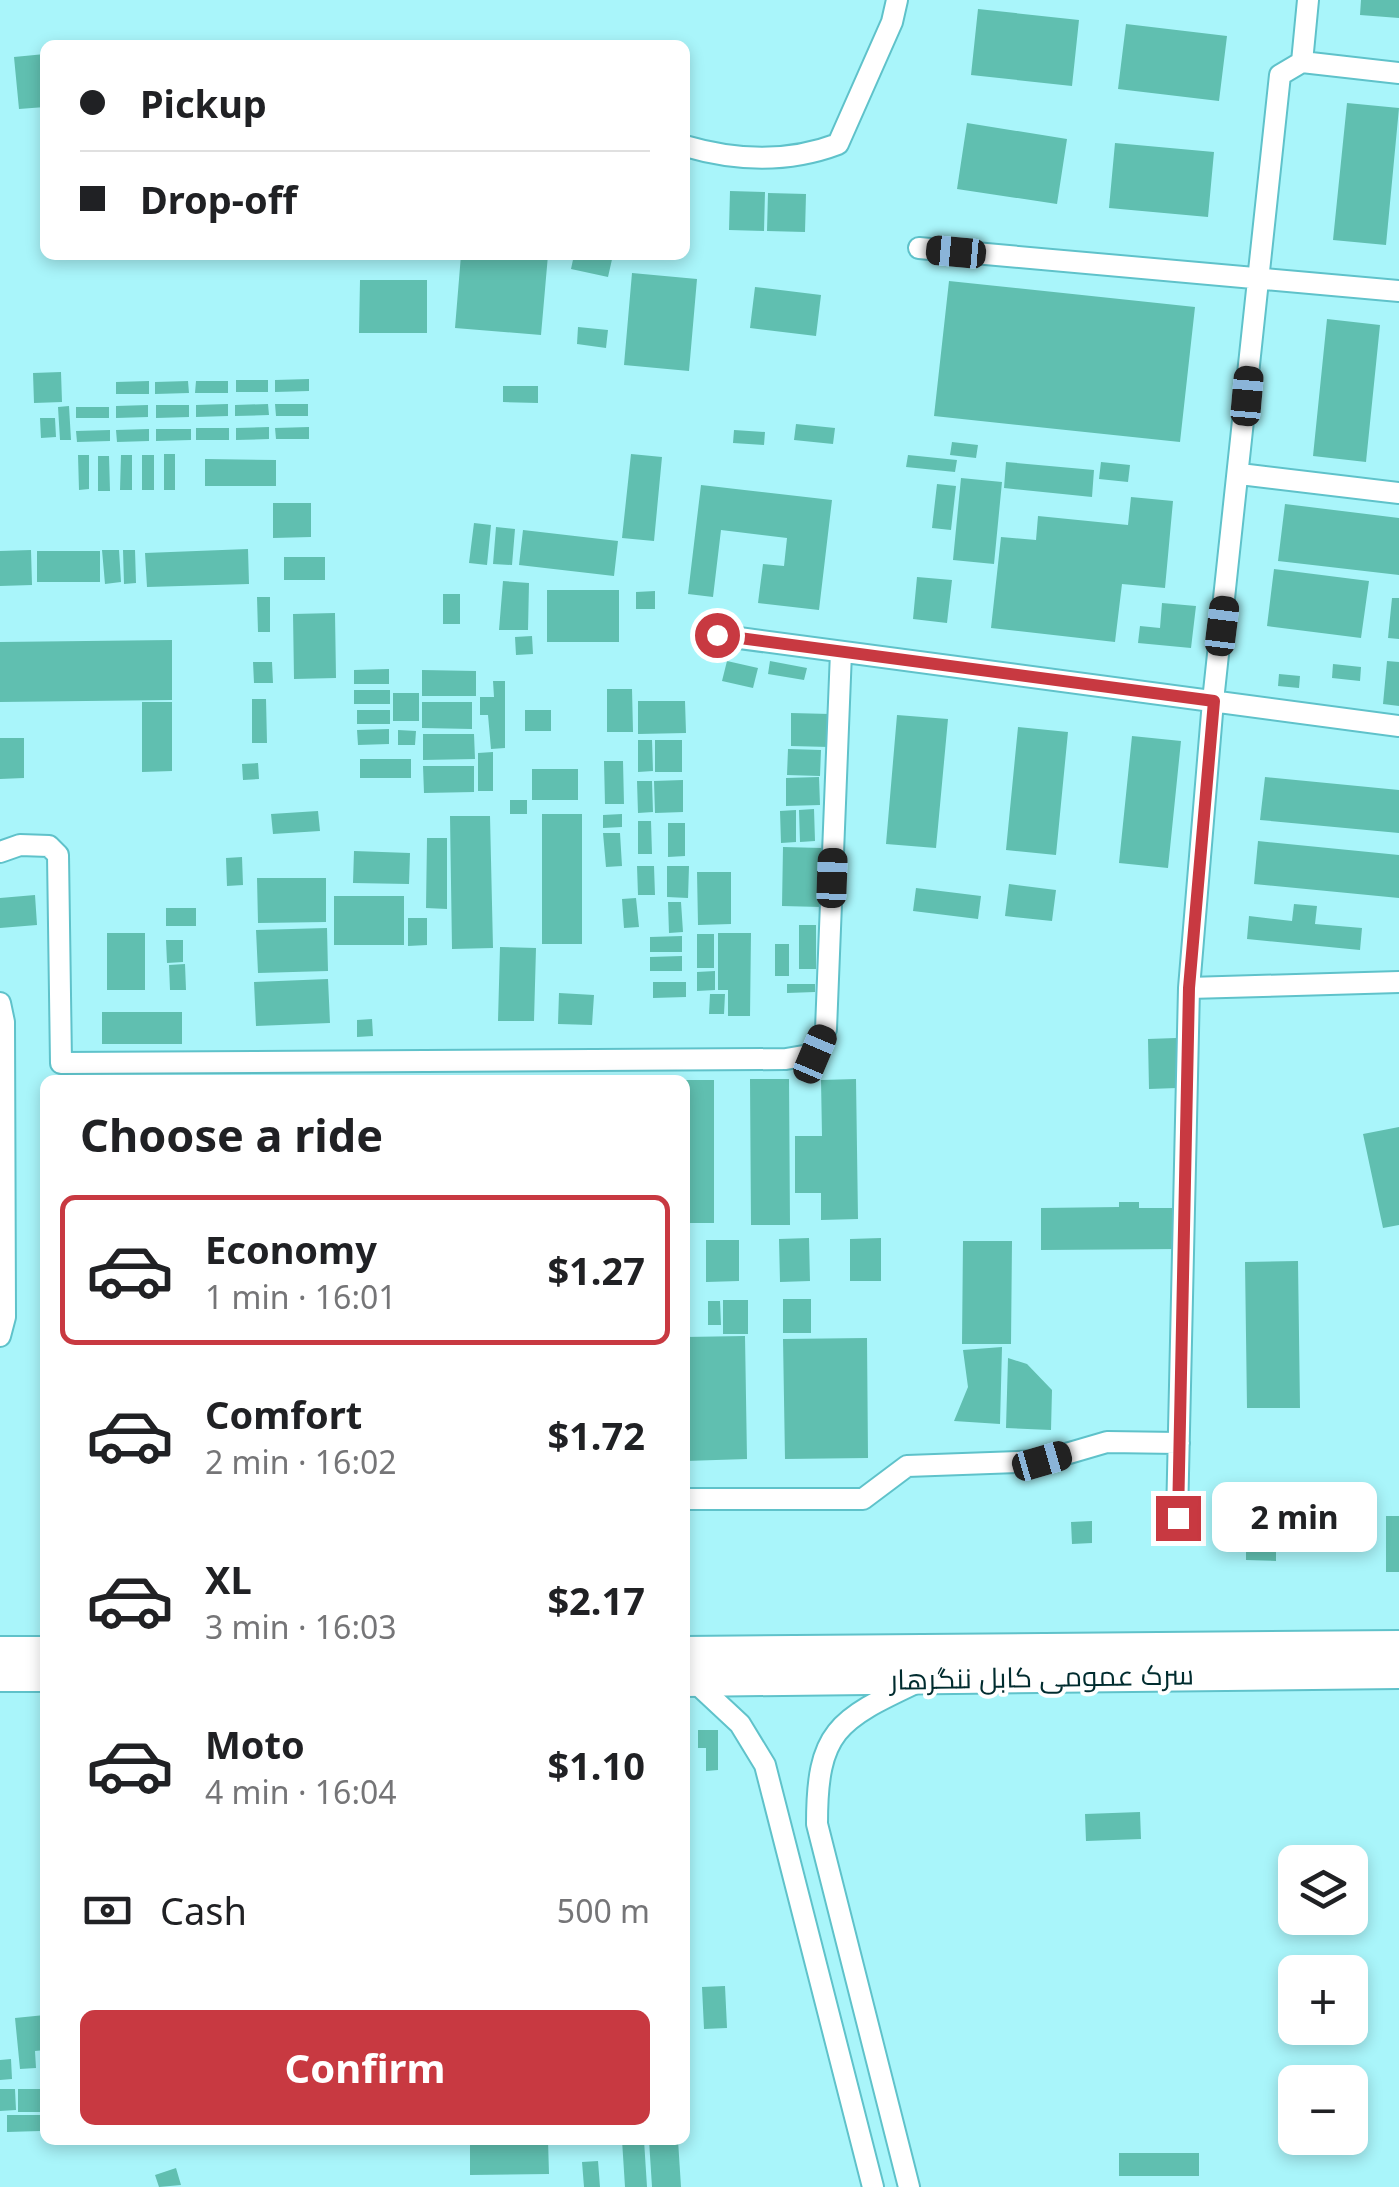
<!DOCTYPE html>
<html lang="en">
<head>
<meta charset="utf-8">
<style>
  :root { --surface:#fff; --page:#f6f6f6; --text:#202124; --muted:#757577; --line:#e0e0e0; --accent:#c83941 }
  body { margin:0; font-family:"Noto Sans",Cairo,sans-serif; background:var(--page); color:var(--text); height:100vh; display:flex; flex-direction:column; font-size:38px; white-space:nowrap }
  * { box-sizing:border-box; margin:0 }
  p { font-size:32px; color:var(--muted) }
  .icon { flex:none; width:55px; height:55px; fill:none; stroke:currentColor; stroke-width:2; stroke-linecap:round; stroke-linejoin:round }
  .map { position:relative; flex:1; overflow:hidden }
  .drawer { position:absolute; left:40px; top:1075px; width:650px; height:1070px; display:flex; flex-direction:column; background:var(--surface); border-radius:15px; box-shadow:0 5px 15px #0003 }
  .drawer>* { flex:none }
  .hud { position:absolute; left:40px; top:40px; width:650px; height:220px; border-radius:15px; box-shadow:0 5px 15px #0003; display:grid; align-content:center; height:220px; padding:0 40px; background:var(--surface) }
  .controls { position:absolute; left:1278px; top:1845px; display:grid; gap:20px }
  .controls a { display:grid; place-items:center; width:90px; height:90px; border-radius:15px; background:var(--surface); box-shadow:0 5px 15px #0003; font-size:50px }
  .end { position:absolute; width:45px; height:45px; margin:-22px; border:12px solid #c83941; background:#fff; box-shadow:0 0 0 5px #fff }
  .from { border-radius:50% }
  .bubble { position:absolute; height:70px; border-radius:15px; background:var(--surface); box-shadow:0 5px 15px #0003; font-size:32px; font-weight:700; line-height:70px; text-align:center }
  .car { position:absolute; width:30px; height:60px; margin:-30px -15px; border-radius:12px; box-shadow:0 0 8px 2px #0007; background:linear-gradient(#222 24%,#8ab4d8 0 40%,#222 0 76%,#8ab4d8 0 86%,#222 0) }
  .hud b { display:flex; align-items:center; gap:35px; height:95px; font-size:38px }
  .hud b+b { border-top:2px solid var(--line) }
  .hud i { width:25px; height:25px; background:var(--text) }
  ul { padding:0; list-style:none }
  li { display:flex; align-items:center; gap:30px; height:150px; margin:0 20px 15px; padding:0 20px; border:5px solid transparent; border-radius:15px }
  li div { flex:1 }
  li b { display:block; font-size:38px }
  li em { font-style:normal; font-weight:700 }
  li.current { border-color:var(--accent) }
  li>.icon { width:90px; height:90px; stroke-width:1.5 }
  h2 { padding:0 40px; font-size:45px; line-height:120px }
  .pay { display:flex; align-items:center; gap:25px; height:110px; padding:0 40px; font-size:38px }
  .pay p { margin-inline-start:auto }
  .cta { display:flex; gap:20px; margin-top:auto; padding:20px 40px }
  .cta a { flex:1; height:115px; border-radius:15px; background:var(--accent); color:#fff; font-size:40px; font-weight:700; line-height:115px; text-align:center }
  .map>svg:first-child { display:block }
</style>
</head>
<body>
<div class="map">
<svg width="1399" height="2187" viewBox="0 0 1399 2187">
  <rect width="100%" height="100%" fill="#a9f5fa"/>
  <path fill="#60bfb0" d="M1361,0h38v18l-39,-3z
    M978,9l101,11 -7,66 -101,-11z
    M1126,24l101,12 -8,65 -101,-12z
    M45,54v53l-26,2 -5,-52z
    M1347,103l52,5 -13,137 -53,-5z
    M967,123l100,16 -10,65 -100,-15z
    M1115,143l99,9 -6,65 -99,-9z
    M730,191l35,1 -1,39 -35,-1z
    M768,193l38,1 -1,38 -38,-1z
    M461,255h87l-7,80 -86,-7z
    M574,255h39l-5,22 -37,-8z
    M632,273l65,6 -8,92 -65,-6z
    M360,280h67v53h-68z
    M949,281l246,26 -15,135 -246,-26z
    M755,287l66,8 -5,41 -66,-8z
    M1327,319l53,6 -14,137 -53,-6z
    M578,327l30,3 -2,18 -29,-4z
    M61,372l1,30 -28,1 -1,-30z
    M309,379v12l-34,1v-12z
    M236,380h32v12h-32z
    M149,381v13h-33v-12z
    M188,381l1,12 -34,1v-12z
    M196,381h32v12h-33z
    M503,386h35v17l-35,-1z
    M228,404v12l-32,1v-12z
    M268,404l1,11 -34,1v-11z
    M275,404h33v12h-32z
    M148,405v12l-32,1v-12z
    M156,405h33v12l-33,1z
    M69,406l2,34h-11l-2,-33z
    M76,407h33v11h-33z
    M40,418h15l1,19 -15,1z
    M796,424l39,4 -2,16 -39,-4z
    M269,427v12l-33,1v-12z
    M309,427v12h-33l-1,-11z
    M196,428h33v12h-33z
    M149,429v12l-32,1 -1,-12z
    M156,429h35v11l-35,1z
    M110,430v11l-33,1 -1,-11z
    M734,430l31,2 -1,13 -31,-2z
    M952,442l26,3 -2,13 -26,-3z
    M164,454h11v36h-11z
    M631,454l31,3 -8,84 -32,-3z
    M78,455h11v34l-10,1z
    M121,455h11v35h-12z
    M142,455h12v35h-12z
    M908,455l49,5 -2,12 -49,-5z
    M98,456h11l1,35h-12z
    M205,459l71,1v26h-71z
    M1006,462l88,8 -2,27 -88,-9z
    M1101,462l29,3 -2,17 -29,-3z
    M961,478l41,4 -8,82 -41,-4z
    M937,484l19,2 -5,44 -19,-2z
    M701,485l131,15 -13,110 -61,-7 5,-39 21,2 3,-28 -66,-8 -8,67 -25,-3z
    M1131,497l42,4 -8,87 -43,-4 -7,58 -124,-14 10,-91 35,3 2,-24 90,9z
    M273,503h38v34l-38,1z
    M1285,504l114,14v57l-121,-14z
    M474,523l17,2 -4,40 -18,-2z
    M496,527l19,2 -3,36 -19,-1z
    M523,530l95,11 -4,35 -95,-11z
    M248,549l1,35 -102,3 -2,-34z
    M31,550l1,35 -32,1v-35z
    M102,550h17l2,32 -16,2z
    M123,550h12l1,33 -12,1z
    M37,551h63v31h-63z
    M284,557h41v23h-41z
    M1274,569l95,12 -8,57 -94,-12z
    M917,577l35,3 -5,43 -34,-4z
    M503,581l26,2 -1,47h-29z
    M547,590h72v52h-72z
    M655,591v18h-19v-17z
    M443,594h17v30h-17z
    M257,597h13v35h-12z
    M1392,598h7v41l-11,-1z
    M1162,603l34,3 -5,42 -53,-5 2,-17 20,2z
    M335,613l1,65 -42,1 -1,-65z
    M532,636l1,18 -17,1 -1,-18z
    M172,640v60l-172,2v-60z
    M727,661l31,7 -5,20 -31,-7z
    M770,661l37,7 -3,12 -36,-6z
    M1387,661l12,1v44l-16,-2z
    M253,662h19l1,21h-19z
    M1333,664l28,3 -1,14 -28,-3z
    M389,669v15h-35v-14z
    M422,670l54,1v25h-54z
    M1279,674l21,2 -1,12 -21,-2z
    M493,681h12v67l-14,1 -3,-34h-8v-18h14z
    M607,689h25l1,43h-26z
    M354,690h36v14h-36z
    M393,693h26v28h-26z
    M252,699h14l1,44h-15z
    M638,701h47l1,32 -48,1z
    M142,702h30v69l-30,1z
    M422,702h50v27l-50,-1z
    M357,710h33v14h-33z
    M525,710h26v21h-26z
    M791,713l39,1 -1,33 -38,-1z
    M897,715l51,4 -12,129 -50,-4z
    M1018,727l50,5 -12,123 -50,-5z
    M389,729v15l-31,1 -1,-15z
    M398,730l18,1 -1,14h-17z
    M423,734h51l1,25 -52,1z
    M1132,736l49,5 -13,127 -49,-5z
    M0,738h24v40l-24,1z
    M638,740h14l1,31 -15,1z
    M655,740h27v32h-27z
    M788,749l33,1 -1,26 -33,-1z
    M493,752v39h-15v-38z
    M360,759h51v19h-51z
    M604,761h19l1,43h-19z
    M258,763l1,16 -16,1 -1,-16z
    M423,766h51v26l-50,1z
    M532,769h46v31h-46z
    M819,777l1,28 -34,1v-28z
    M1265,777l134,13v43l-139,-13z
    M683,780v32l-28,1 -1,-32z
    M637,781h15l1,31 -15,1z
    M510,800h17v14h-17z
    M814,809l1,32 -15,1 -1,-32z
    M796,810v32l-15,1 -1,-32z
    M318,811l2,20 -47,3 -2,-20z
    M542,814h40v130h-40z
    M622,814v13l-19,1v-13z
    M450,816h40l3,132 -41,1z
    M638,821h13l1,33h-14z
    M668,823h17v33l-17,1z
    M603,833h17l2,33 -16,1z
    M427,838h20v71l-21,-1z
    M1258,841l141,14v43l-145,-14z
    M783,847l39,1 -1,59 -39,-1z
    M354,851l56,2 -1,31 -56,-1z
    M242,857l1,28 -16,1 -1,-28z
    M637,866h17l1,29h-17z
    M667,866h22l-1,32 -21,-1z
    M697,872h34v52l-33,1z
    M257,878h69v44l-68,1z
    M1009,884l47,6 -4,31 -47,-5z
    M916,888l65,8 -3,23 -65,-8z
    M35,895l2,30 -37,3v-30z
    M334,896h70v49h-70z
    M636,898l3,29 -15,1 -2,-29z
    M668,902h13l2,30 -14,1z
    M1294,904l23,2 -2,18 47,4 -2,22 -113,-11 2,-23 43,5z
    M166,908h30v18h-30z
    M408,918h19v27l-19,1z
    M799,925h17v44h-17z
    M327,928l1,43 -70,2 -2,-43z
    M107,933h38v57h-38z
    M718,933h33l-1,83h-22v-26h-10z
    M697,934h17v34h-17z
    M682,936v16h-32v-15z
    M166,940h17v22l-16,1z
    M775,944h14v32h-14z
    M500,947l36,1 -2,73h-36z
    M682,956v15h-32v-14z
    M185,964l1,26h-16l-1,-25z
    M715,971v19l-18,1v-19z
    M328,979l2,44 -74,3 -2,-44z
    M653,982h33v15l-33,1z
    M787,984h28v8l-28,1z
    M559,993l35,2 -2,30 -34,-1z
    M710,994h15l-1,20h-15z
    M102,1012h80v32h-80z
    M372,1019l1,17 -16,1v-17z
    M1176,1038l1,50 -28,1 -1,-50z
    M750,1079h39l1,146h-39z
    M856,1079l2,140 -37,1v-27h-26v-57h27l-1,-56z
    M685,1080h29v143h-29z
    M1399,1127v98l-16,3 -20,-94z
    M1119,1202h20v6h41v41l-139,1v-42l78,-1z
    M809,1238l1,43 -30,1 -1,-43z
    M881,1238v43h-31v-42z
    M706,1240h33v41l-33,1z
    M963,1241h49l-1,103h-49z
    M1298,1261l2,147h-53l-2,-146z
    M783,1299h28v34h-28z
    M723,1300h25v34h-25z
    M708,1301h12l1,24h-13z
    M745,1336l2,123 -62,2v-124z
    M867,1338l1,120 -83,1 -2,-120z
    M1002,1347l-2,77 -46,-3 14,-34 -5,-37z
    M1008,1358l19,6 25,26 -1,40 -45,-2z
    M1386,1516h13v56h-13z
    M1092,1521v22l-20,1 -1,-22z
    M1257,1534l19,1v26l-30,-1v-13h11z
    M698,1730h20v40l-12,1v-23h-8z
    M1140,1812l1,27 -55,2 -1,-27z
    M725,1986l2,42 -23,1 -2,-42z
    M45,2015v35l-10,1 1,17 -16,1 -5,-51z
    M11,2059l1,20 -12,1v-20z
    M0,2089h15l1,21 -16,1z
    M18,2089h27v23h-27z
    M7,2115h33v16l-33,1z
    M470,2140h78l1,34 -79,1z
    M622,2140h22l3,47h-22z
    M649,2140h29l3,47h-29z
    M1119,2153h80v23h-80z
    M598,2161l2,26h-16l-2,-25z
    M176,2168l5,17 -22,2 -4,-12z"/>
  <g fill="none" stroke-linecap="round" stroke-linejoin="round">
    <g stroke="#5fc2ca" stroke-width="24">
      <path id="minor" d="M1302,62l6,-62
        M685,146c51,15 103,17 153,-2l54,-122 5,-22
        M919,248l480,43
        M1240,474l159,19
        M717,635l682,91
        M0,852l20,-7 29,1 9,9 3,208 725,-4 29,-5 11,-25 15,-377
        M1189,988l210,-6
        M0,1003l4,19 1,295 -5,19
        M685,1499h178l44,-33 135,-5 65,-19 72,1
        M1177,1518l12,-530 24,-287 67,-626 22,-13 97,11
        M695,1682l45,42 25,41 108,422
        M909,2187l-92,-363c0,-93 20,-104 101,-142"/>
    </g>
    <g stroke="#5fc2ca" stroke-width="34">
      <path id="highway" d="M0,1652h45
        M685,1652l714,-6
        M0,1676h45
        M685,1681l714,-8"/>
    </g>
    <use href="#minor" stroke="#fff" stroke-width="20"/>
    <use href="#highway" stroke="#fff" stroke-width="30"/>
  </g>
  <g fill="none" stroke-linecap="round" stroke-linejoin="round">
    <path stroke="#c83941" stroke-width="12" d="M717,635l497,66 -25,287 -11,530"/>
  </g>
  <g text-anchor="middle" stroke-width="8" stroke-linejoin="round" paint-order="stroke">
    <g font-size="28" fill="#002c2f" stroke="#fff">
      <text transform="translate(1042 1677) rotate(-1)" y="10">سرک عمومی کابل ننگرهار</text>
    </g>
  </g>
</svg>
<div class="controls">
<a><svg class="icon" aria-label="layers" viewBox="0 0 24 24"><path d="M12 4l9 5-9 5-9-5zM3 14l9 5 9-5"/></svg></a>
<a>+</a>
<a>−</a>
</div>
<i class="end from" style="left:717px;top:635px"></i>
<i class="end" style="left:1178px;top:1518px"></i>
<div class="bubble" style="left:1212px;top:1482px;width:165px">2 min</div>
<i class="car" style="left:956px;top:252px;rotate:275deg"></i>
<i class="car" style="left:1247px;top:396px;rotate:5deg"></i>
<i class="car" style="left:1222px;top:626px;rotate:7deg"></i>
<i class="car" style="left:832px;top:878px;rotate:2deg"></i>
<i class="car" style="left:815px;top:1054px;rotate:23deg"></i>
<i class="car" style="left:1042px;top:1461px;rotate:74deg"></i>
<div class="hud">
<b><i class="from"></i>Pickup</b>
<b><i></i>Drop-off</b>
</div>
<section class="drawer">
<h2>Choose a ride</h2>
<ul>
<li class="current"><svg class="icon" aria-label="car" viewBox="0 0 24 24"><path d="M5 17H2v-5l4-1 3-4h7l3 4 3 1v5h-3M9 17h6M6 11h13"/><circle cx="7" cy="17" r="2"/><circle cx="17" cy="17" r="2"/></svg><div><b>Economy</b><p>1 min · 16:01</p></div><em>$1.27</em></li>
<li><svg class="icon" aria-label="car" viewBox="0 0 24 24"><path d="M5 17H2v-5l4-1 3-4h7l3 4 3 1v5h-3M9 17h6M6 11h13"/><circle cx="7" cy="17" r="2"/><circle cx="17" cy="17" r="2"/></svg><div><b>Comfort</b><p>2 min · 16:02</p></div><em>$1.72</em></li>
<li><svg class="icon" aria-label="car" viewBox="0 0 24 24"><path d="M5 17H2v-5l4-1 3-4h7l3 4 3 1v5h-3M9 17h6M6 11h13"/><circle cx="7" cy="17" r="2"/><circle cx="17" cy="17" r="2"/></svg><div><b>XL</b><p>3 min · 16:03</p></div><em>$2.17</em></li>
<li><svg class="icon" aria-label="car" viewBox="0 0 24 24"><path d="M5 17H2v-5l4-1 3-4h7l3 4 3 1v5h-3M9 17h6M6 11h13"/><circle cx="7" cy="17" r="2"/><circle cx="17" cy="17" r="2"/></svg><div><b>Moto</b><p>4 min · 16:04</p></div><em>$1.10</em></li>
</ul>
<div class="pay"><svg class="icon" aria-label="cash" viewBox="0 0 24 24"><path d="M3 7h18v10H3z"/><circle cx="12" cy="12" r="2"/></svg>Cash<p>500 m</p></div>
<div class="cta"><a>Confirm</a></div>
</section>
</div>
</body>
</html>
